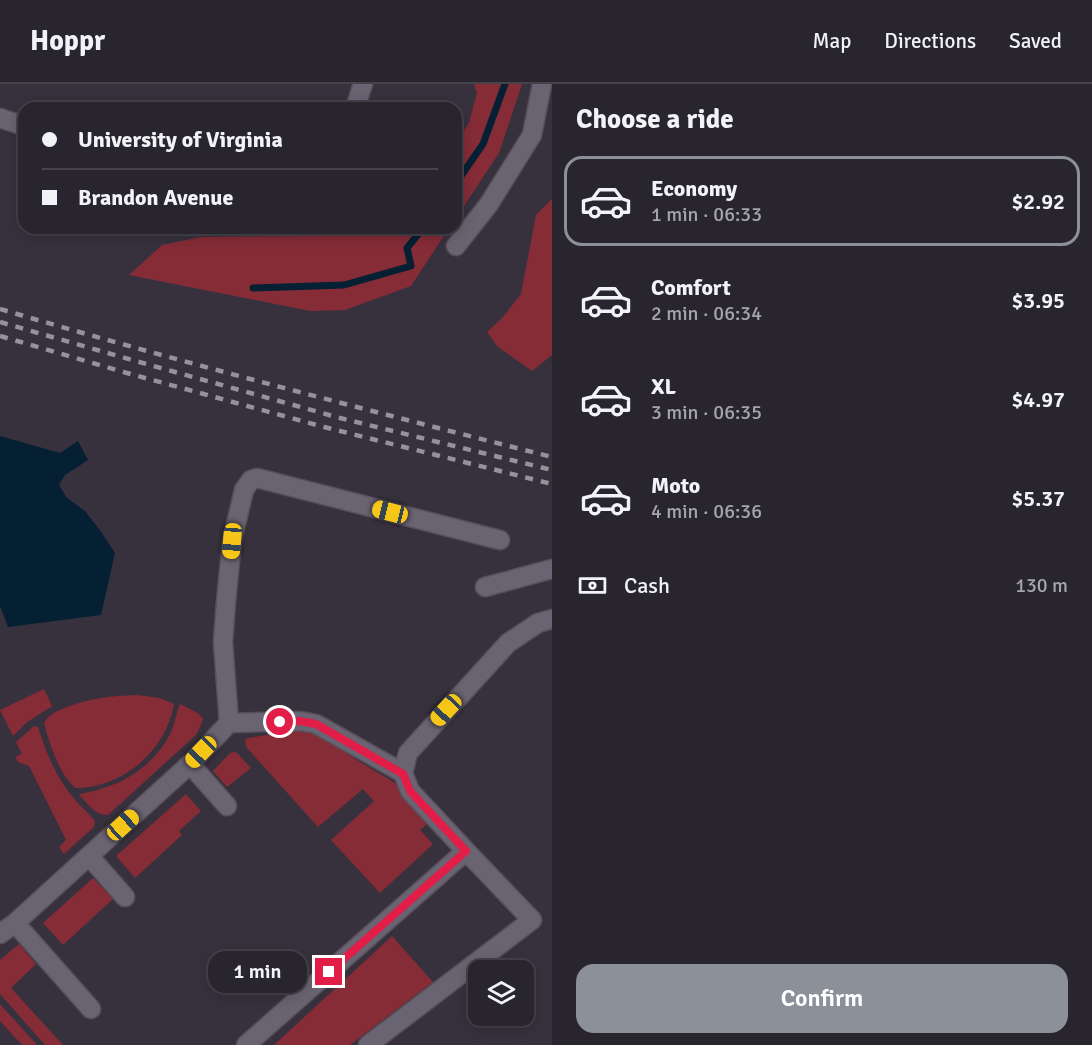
<!DOCTYPE html>
<html lang="en">
<head>
<meta charset="utf-8">
<style>
  :root { --surface:#29252e; --page:#312d36; --text:#f1f3f6; --muted:#a5a5aa; --line:#45424a; --accent:#8c9099 }
  body { margin:0; font-family:Signika,sans-serif; background:var(--page); color:var(--text); height:100vh; display:flex; flex-direction:column; font-size:22px; white-space:nowrap }
  * { box-sizing:border-box; margin:0 }
  p { font-size:20px; color:var(--muted) }
  .icon { flex:none; width:33px; height:33px; fill:none; stroke:currentColor; stroke-width:2; stroke-linecap:round; stroke-linejoin:round }
  .map { position:relative; flex:1; overflow:hidden }
  .panel { display:flex; flex-direction:column; background:var(--surface); width:540px }
  .panel>* { flex:none }
  .hud { position:absolute; left:18px; top:18px; width:444px; height:132px; border-radius:18px; box-shadow:0 3px 15px #0003,0 0 0 2px var(--line); display:grid; align-content:center; height:132px; padding:0 24px; background:var(--surface) }
  .tools { position:absolute; left:468px; top:876px; display:grid; gap:12px }
  .tools a { display:grid; place-items:center; width:66px; height:66px; border-radius:12px; background:var(--surface); box-shadow:0 3px 15px #0003,0 0 0 2px var(--line); font-size:30px }
  .end { position:absolute; width:27px; height:27px; margin:-14px; border:8px solid #e11d48; background:#fff; box-shadow:0 0 0 3px #fff }
  .from { border-radius:50% }
  .bubble { position:absolute; height:42px; border-radius:18px; background:var(--surface); box-shadow:0 3px 15px #0003,0 0 0 2px var(--line); font-size:20px; font-weight:600; line-height:42px; text-align:center }
  .car { position:absolute; width:18px; height:36px; margin:-18px -9px; border-radius:8px; box-shadow:0 0 4px 2px #0007; background:linear-gradient(#f5c518 24%,#345 0 40%,#f5c518 0 76%,#345 0 86%,#f5c518 0) }
  .hud b { display:flex; align-items:center; gap:21px; height:57px; font-size:22px }
  .hud b+b { border-top:2px solid var(--line) }
  .hud i { width:15px; height:15px; background:var(--text) }
  ul { padding:0; list-style:none }
  li { display:flex; align-items:center; gap:18px; height:90px; margin:0 12px 9px; padding:0 12px; border:3px solid transparent; border-radius:18px }
  li div { flex:1 }
  li b { display:block; font-size:22px }
  li em { font-style:normal; font-weight:600 }
  li.active { border-color:var(--accent) }
  li>.icon { width:54px; height:54px; stroke-width:1.5 }
  h2 { padding:0 24px; font-size:27px; line-height:72px }
  .pay { display:flex; align-items:center; gap:15px; height:66px; padding:0 24px; font-size:22px }
  .pay p { margin-inline-start:auto }
  .button { display:flex; gap:12px; margin-top:auto; padding:12px 24px }
  .button a { flex:1; height:69px; border-radius:18px; background:var(--accent); color:#fff; font-size:24px; font-weight:600; line-height:69px; text-align:center }
  header { display:flex; align-items:center; gap:36px; box-sizing:border-box; height:84px; padding:0 30px; background:var(--surface); border-bottom:2px solid var(--line) }
  header strong { font-size:28px }
  nav { display:flex; gap:33px; margin-inline-start:auto; font-size:21px }
  main { display:flex; flex:1; min-height:0 }
  .map>svg:first-child { display:block }
</style>
</head>
<body>
<header>
<strong>Hoppr</strong>
<nav><a>Map</a><a>Directions</a><a>Saved</a></nav>
</header>
<main>
<div class="map">
<svg width="552" height="961" viewBox="0 0 552 961">
  <rect width="100%" height="100%" fill="#37313d"/>
  <path fill="#852c37" d="M474,0h48l-23,69 -43,65v-76l13,-19 8,-30z
    M552,115v156l-20,16 -34,-24 -11,-15 15,-14 19,-24 15,-79z
    M332,144h117l-38,58 -66,24 -35,1 -181,-36 33,-30 39,-8 111,-1z
    M44,605l8,17 -26,17 -13,13 -13,-26z
    M137,611l23,3 14,6c-8,47 -51,84 -99,84 -17,-16 -25,-43 -31,-65 5,-9 13,-12 23,-16 23,-9 45,-11 70,-12z
    M180,620l16,8 4,3 3,4 -3,8 -4,8 -88,80c-12,1 -20,-11 -28,-19v-2c8,-2 16,-3 23,-6 29,-8 55,-29 68,-56 4,-9 5,-19 9,-28z
    M36,642l2,1c8,25 17,48 34,69 7,9 16,16 23,25l-1,6 -30,27 -5,-7 7,-7 -37,-74 -11,-4 -3,-5 7,-3 -6,-12 17,-15z
    M304,645l17,6 31,22 43,26 26,30 7,10 -8,7 13,14 -53,49 -49,-53 43,-39 -11,-12 -45,38 -72,-80 -1,-7 3,-2z
    M234,668l3,1 14,15 -24,19 -14,-16 17,-18z
    M186,710l15,17 -22,20 3,4 -47,43 -19,-22z
    M93,794l20,21 -50,46 -20,-22z
    M392,852l41,46 -83,63h-76z
    M19,860l17,20 -25,24 52,57h-18l-45,-51v-34z
    M0,920l37,41h-15l-22,-24z"/>
  <path fill="#042032" d="M0,352l60,17 18,-12 10,19 -23,15 -6,10 8,13 18,13 17,22 13,20 -14,62 -93,12 -8,-21z"/>
  <g fill="none" stroke-linecap="round" stroke-linejoin="round">
    <path stroke="#042032" stroke-width="7" d="M456,99l27,-39 22,-60
      M253,204l91,-3 67,-19 -4,-18 16,-20"/>
    <g stroke="#57505b" stroke-width="21">
      <path id="minor" d="M355,24l8,-24
        M0,34l24,8
        M456,162l33,-42 43,-69 10,-51
        M485,503l67,-18
        M229,639l-6,-81 3,-40 6,-61 12,-51 7,-10 6,-2 243,62
        M229,639l71,-2 16,3 87,49
        M190,680l37,42
        M466,767l-56,-60 -7,-18 5,-20 100,-110 30,-20 14,-4
        M89,772l36,41
        M15,839l76,86
        M0,850l15,-11 175,-159 39,-41
        M246,961l220,-194 66,69 -164,125"/>
    </g>
    <use href="#minor" stroke="#6a6371" stroke-width="18"/>
    <path stroke="#96919b" stroke-width="4.5" stroke-dasharray="8 8" stroke-linecap="butt" d="M0,225c183,54 367,101 552,148
      M0,238l132,38 208,58 212,52
      M0,252l127,37 197,54 228,57"/>
  </g>
  <g fill="none" stroke-linecap="round" stroke-linejoin="round">
    <path stroke="#e11d48" stroke-width="8" d="M280,638l20,-1 16,3 87,50 7,17 56,60 -137,121"/>
  </g>
</svg>
<div class="tools">
<a><svg class="icon" aria-label="layers" viewBox="0 0 24 24"><path d="M12 4l9 5-9 5-9-5zM3 14l9 5 9-5"/></svg></a>
</div>
<i class="end from" style="left:280px;top:638px"></i>
<i class="end" style="left:329px;top:888px"></i>
<div class="bubble" style="left:208px;top:867px;width:99px">1 min</div>
<i class="car" style="left:390px;top:428px;rotate:284deg"></i>
<i class="car" style="left:232px;top:457px;rotate:185deg"></i>
<i class="car" style="left:446px;top:626px;rotate:223deg"></i>
<i class="car" style="left:201px;top:668px;rotate:224deg"></i>
<i class="car" style="left:123px;top:741px;rotate:48deg"></i>
<div class="hud">
<b><i class="from"></i>University of Virginia</b>
<b><i></i>Brandon Avenue</b>
</div>
</div>
<section class="panel">
<h2>Choose a ride</h2>
<ul>
<li class="active"><svg class="icon" aria-label="car" viewBox="0 0 24 24"><path d="M5 17H2v-5l4-1 3-4h7l3 4 3 1v5h-3M9 17h6M6 11h13"/><circle cx="7" cy="17" r="2"/><circle cx="17" cy="17" r="2"/></svg><div><b>Economy</b><p>1 min · 06:33</p></div><em>$2.92</em></li>
<li><svg class="icon" aria-label="car" viewBox="0 0 24 24"><path d="M5 17H2v-5l4-1 3-4h7l3 4 3 1v5h-3M9 17h6M6 11h13"/><circle cx="7" cy="17" r="2"/><circle cx="17" cy="17" r="2"/></svg><div><b>Comfort</b><p>2 min · 06:34</p></div><em>$3.95</em></li>
<li><svg class="icon" aria-label="car" viewBox="0 0 24 24"><path d="M5 17H2v-5l4-1 3-4h7l3 4 3 1v5h-3M9 17h6M6 11h13"/><circle cx="7" cy="17" r="2"/><circle cx="17" cy="17" r="2"/></svg><div><b>XL</b><p>3 min · 06:35</p></div><em>$4.97</em></li>
<li><svg class="icon" aria-label="car" viewBox="0 0 24 24"><path d="M5 17H2v-5l4-1 3-4h7l3 4 3 1v5h-3M9 17h6M6 11h13"/><circle cx="7" cy="17" r="2"/><circle cx="17" cy="17" r="2"/></svg><div><b>Moto</b><p>4 min · 06:36</p></div><em>$5.37</em></li>
</ul>
<div class="pay"><svg class="icon" aria-label="cash" viewBox="0 0 24 24"><path d="M3 7h18v10H3z"/><circle cx="12" cy="12" r="2"/></svg>Cash<p>130 m</p></div>
<div class="button"><a>Confirm</a></div>
</section>
</main>
</body>
</html>
